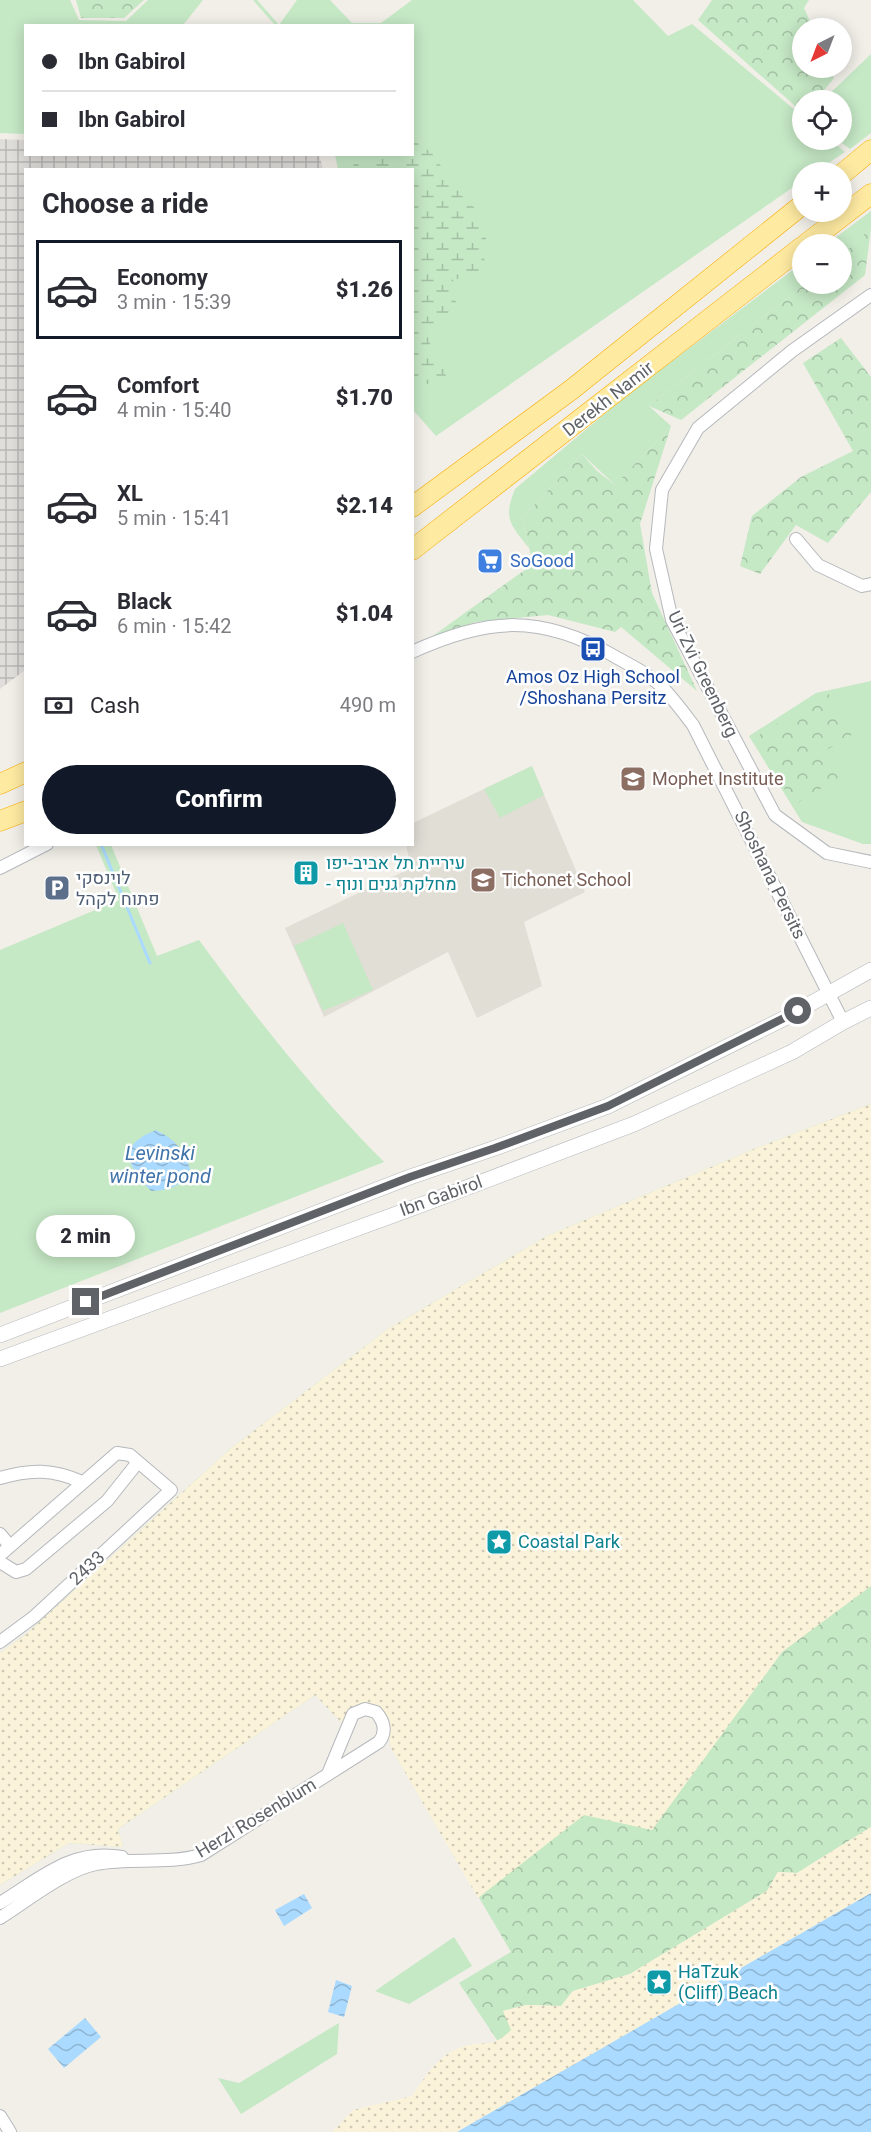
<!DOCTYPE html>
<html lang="en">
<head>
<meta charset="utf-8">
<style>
  :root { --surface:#fff; --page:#f2f2f3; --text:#2b2b33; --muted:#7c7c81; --line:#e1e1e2; --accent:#111827 }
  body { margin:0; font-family:Roboto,Heebo,sans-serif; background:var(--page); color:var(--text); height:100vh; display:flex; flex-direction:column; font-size:22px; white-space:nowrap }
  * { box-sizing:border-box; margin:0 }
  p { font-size:20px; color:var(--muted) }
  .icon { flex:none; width:33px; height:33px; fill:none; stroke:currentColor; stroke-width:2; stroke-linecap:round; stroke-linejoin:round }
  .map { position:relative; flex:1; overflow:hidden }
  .side { position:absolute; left:24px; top:168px; width:390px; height:678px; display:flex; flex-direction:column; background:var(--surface); border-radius:0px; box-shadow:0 3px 15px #0003 }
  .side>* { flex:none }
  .guide { position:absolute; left:24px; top:24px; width:390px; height:132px; border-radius:0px; box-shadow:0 3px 15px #0003; display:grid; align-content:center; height:132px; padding:0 18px; background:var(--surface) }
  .needle { width:39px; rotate:222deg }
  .fabs { position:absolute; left:792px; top:18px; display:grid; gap:12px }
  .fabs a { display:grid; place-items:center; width:60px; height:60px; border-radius:50%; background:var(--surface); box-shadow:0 3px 15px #0003; font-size:30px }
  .end { position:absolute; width:27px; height:27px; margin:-14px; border:8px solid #5f6368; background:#fff; box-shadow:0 0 0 3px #fff }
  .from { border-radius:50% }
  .bubble { position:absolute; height:42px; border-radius:21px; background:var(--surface); box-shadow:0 3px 15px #0003; font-size:20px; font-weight:800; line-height:42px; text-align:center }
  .guide b { display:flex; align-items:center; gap:21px; height:57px; font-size:22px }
  .guide b+b { border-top:2px solid var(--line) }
  .guide i { width:15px; height:15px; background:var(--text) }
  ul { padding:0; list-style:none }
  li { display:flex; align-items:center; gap:18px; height:99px; margin:0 12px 9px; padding:0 6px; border:3px solid transparent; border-radius:0px }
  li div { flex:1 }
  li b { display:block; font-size:22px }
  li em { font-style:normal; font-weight:800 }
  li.current { border-color:var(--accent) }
  li>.icon { width:54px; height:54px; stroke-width:1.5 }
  h2 { padding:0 18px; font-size:27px; line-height:72px }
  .pay { display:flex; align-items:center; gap:15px; height:66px; padding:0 18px; font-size:22px }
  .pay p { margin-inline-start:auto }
  .primary-button { display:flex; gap:12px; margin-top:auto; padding:12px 18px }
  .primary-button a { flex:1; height:69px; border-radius:36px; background:var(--accent); color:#fff; font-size:24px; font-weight:800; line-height:69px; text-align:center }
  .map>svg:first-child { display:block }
</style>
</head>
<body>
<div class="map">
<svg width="871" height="2132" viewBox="0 0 871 2132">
  <defs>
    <pattern id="industrial-grid" width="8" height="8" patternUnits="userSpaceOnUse" patternTransform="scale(1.5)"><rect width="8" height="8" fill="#e0deda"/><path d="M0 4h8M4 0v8" fill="none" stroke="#b9b8b5"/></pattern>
    <pattern id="forest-crowns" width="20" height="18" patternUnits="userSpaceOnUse" patternTransform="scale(1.5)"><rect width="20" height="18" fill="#c5e8c5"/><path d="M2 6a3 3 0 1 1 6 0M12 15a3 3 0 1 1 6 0" fill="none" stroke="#a3c0a4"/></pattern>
    <pattern id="wetland-marsh" width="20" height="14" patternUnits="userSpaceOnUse" patternTransform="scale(1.5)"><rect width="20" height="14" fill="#c5e8c5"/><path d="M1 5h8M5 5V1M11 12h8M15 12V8" fill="none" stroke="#a3c0a4"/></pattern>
    <pattern id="sand-dots" width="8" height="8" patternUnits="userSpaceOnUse" patternTransform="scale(1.5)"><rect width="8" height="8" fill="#fbf3d9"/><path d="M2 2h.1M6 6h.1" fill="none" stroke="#cec8b4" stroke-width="1.8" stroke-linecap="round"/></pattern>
    <pattern id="water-waves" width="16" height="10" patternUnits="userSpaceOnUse" patternTransform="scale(1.5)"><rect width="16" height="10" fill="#aadaff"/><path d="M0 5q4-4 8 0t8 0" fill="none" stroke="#8eb4d2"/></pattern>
  </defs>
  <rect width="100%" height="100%" fill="#f1efe8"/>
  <path fill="url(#industrial-grid)" d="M0,139l25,1 1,14 293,1 4,14 -297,1 -1,500 -25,19z"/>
  <path fill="#e1ded6" d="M532,766l53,126 -61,30 18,64 -65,32 -29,-66 -124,65 -39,-89 126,-60 -5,-23 6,-1 1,-21z"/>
  <path fill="#c5e8c5" d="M0,0h70l9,20 47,1 22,-21h55l-20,25 -157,1 -1,108 -25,-1z
    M253,0h4l22,25 18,-25h33l22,23h29l31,-23h221l35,36 24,-12 110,92v24h29l14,12 -30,20h-13v9l-366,255 -23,-26 -1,-240 -74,-1 -3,-14 77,-1v-128l-137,-1z
    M871,54v79l-21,16 -12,-9h4v-40h-19z
    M871,211v17l-29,27v-11h-15z
    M802,263v21h3l-156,122 22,20 -56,59 -33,-31 -60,64 7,30c-19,-24 -26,-29 -14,-59l111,-93z
    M871,681v163h-8l-61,-22 -53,-86 67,-43z
    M532,766l12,29 -44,23 -16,-29z
    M96,845h15l46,111 42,-16c57,78 117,154 185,222l-384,151v-363l119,-50z
    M343,923l30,67 -50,21 -29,-65z
    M454,1937l18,29 -63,38 -34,-13z
    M339,2023l-2,31 -96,60 -23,-36 21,5z"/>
  <path fill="url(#forest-crowns)" d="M76,0h68l-20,18h-43z
    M712,0h97l-5,8 9,20h-11v40h28l4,10 -18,22h-14v12l-104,-92z
    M871,228l-6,47 -184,145 -32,-14 156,-122h37v-29z
    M841,338l30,39v115l-43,51 -32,-18 -36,49 -20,-8 12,-50 49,-39 52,-26 -50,-88z
    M671,426l-31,98 12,69 45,98 -76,-64 -6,5 -67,-17 -73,7 -49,19 107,-77 -11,-46 60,-64 15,17 18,14z
    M828,693l25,41 -28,17 15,26 -46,28 -40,-67z
    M871,1104v723l-74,46 -19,-1 -11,19 -137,83 -57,17 -12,15 -35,-1 -23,6 9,19 -13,13 -40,-60 52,-31 -120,-204 -7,-35 -12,-9c-15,1 -22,5 -30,19l-27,-28 -197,134 5,18 -54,-4 -69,42v-232l24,-17 206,-187 158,-120 159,-93 207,-87z"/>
  <path fill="url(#wetland-marsh)" d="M413,140l18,12 34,48 12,10 9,27 -3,41 -30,1 3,25 -11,12 -18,33 16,13 4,20 -10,3 -24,-3 -1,-212 -61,-1 8,-14 53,-1z"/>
  <path fill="url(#sand-dots)" d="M871,1104v482l-89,66 -130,178 -68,-15 -106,83 -87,-150 -7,-35 -12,-9c-15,1 -22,5 -30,19l-27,-28 -197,134 5,18 -54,-4 -69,42v-232l24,-17 206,-187 158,-120 159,-93 207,-87z
    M871,1827v66l-414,239h-125l21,-22 59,-14c14,-20 27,-43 53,-50 23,-6 27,3 46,-16l-8,-19 23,-6 35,1 12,-15 57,-17 137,-83 11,-19 19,1z"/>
  <path fill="url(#water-waves)" d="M156,1130c18,9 28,19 34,39 -8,18 -20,21 -39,22 -25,-27 -35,-45 5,-61z
    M871,1893v239h-414z
    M304,1894l8,14 -28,18 -9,-16z
    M336,1980l16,6 -8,31 -16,-5z
    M85,2018l16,19 -37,31 -16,-19z"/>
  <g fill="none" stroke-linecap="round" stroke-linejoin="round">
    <path stroke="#aadaff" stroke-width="3" d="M101,844l49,119"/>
    <g stroke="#b5b8bc" stroke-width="14">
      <path id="minor" d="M871,295l-79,56 -94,77 -36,62 -6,59 16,71 103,195 52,38 44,9
        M796,539l22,26 44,21 9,-2
        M412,652c76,-35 129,-38 202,4 15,9 34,17 47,30 11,11 22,26 32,39l150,297
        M0,868l47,-24
        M0,1478c30,-9 53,-9 82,4
        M0,1534l10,12
        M0,1555l117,-102 13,2 41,35 -136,126 -35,26
        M0,1562l16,10 10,-3 81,-68 31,-39
        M0,1903c41,-25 72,-55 122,-46
        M0,1918c27,-17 65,-48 96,-54 35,-7 70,1 105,-9l178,-113c8,-10 5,-21 -3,-30l-11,-3 -12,5 -25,60
        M0,2116l10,16"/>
    </g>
    <g stroke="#b5b8bc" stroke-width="16">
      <path id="tertiary" d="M0,1335l410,-158 85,-29 113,-42 175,-87 88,-49
        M0,1359l421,-154 213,-81 158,-72 51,-30 28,-14"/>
    </g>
    <g stroke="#f9ab00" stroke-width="21">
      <path id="trunk" d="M842,174l29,-24
        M806,244l65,-50
        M412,507l159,-117 231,-185
        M412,550l390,-303
        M0,784l26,-12
        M0,821l26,-10"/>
    </g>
    <use href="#minor" stroke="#fff" stroke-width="12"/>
    <use href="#tertiary" stroke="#fff" stroke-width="15"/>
    <use href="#trunk" stroke="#feeaa1" stroke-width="20"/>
  </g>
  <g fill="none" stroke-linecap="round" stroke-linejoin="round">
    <path stroke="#5f6368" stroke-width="8" d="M86,1302l324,-125 85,-29 113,-42 190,-95"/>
  </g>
  <defs>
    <g id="supermarket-square" transform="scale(1.35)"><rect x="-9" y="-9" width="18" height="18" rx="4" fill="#3f7fe0" stroke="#fff"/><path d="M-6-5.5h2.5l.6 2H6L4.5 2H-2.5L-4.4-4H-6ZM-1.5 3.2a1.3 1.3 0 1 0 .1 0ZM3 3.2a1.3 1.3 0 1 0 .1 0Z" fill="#fff"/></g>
    <g id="bus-square" transform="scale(1.35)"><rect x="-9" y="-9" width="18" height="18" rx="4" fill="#1a4fb4" stroke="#fff"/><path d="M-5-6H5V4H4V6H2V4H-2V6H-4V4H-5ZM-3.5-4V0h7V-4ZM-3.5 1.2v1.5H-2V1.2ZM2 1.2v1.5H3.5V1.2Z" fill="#fff"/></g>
    <g id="university-square" transform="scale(1.35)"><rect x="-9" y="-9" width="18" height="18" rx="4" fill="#8d6e63" stroke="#fff"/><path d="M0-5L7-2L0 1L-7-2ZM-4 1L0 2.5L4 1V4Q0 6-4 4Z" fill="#fff"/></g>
    <g id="building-square" transform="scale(1.35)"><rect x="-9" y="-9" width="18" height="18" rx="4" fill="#0f9aa8" stroke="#fff"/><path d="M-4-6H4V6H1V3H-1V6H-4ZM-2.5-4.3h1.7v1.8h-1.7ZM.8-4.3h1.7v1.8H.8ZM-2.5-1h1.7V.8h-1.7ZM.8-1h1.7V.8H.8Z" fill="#fff"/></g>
    <g id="school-square" transform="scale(1.35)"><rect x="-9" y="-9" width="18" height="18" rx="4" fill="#8d6e63" stroke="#fff"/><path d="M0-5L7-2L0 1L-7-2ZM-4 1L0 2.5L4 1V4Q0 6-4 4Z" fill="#fff"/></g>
    <g id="parking-square" transform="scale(1.35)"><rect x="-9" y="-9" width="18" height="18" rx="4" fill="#5c6f8a" stroke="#fff"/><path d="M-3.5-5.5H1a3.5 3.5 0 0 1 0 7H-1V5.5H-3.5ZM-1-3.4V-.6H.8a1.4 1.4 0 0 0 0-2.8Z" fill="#fff"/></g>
    <g id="sight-square" transform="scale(1.35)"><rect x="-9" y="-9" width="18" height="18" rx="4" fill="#0f9aa8" stroke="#fff"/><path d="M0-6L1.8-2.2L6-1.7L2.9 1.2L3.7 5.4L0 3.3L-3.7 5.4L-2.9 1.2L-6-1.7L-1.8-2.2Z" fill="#fff"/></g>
  </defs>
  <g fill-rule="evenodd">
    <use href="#supermarket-square" x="490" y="561"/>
    <use href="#bus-square" x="593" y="649"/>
    <use href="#university-square" x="633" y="779"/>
    <use href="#building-square" x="306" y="873"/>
    <use href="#school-square" x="483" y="880"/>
    <use href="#parking-square" x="57" y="888"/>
    <use href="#sight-square" x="499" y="1542"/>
    <use href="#sight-square" x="659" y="1982"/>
  </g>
  <g text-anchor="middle" stroke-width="5" stroke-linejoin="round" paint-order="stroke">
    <g font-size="18" fill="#5f6368" stroke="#fff">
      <text transform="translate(608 399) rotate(-38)" y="6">Derekh Namir</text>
      <text transform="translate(703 674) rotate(64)" y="6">Uri Zvi Greenberg</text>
      <text transform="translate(770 875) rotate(64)" y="6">Shoshana Persits</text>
      <text transform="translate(441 1196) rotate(-20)" y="6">Ibn Gabirol</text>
      <text transform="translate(87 1568) rotate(-43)" y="6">2433</text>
      <text transform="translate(256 1818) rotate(-31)" y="6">Herzl Rosenblum</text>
    </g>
    <g font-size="18" fill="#366cbe" stroke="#fff" text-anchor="start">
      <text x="510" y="567">SoGood</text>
    </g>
    <g font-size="18" fill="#164399" stroke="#fff">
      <text x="593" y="683">Amos Oz High School<tspan x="593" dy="21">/Shoshana Persitz</tspan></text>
    </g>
    <g font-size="18" fill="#785e54" stroke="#fff" text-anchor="start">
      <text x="652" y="785">Mophet Institute</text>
      <text x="502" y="886">Tichonet School</text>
    </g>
    <g font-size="18" fill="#0d838f" stroke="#fff" text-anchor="start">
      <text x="326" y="869">עיריית תל אביב-יפו<tspan x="326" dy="21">- מחלקת גנים ונוף</tspan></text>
      <text x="518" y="1548">Coastal Park</text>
      <text x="678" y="1978">HaTzuk<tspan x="678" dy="21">(Cliff) Beach</tspan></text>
    </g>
    <g font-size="18" fill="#4e5e75" stroke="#fff" text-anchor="start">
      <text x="76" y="884">לוינסקי<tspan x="76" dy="21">פתוח לקהל</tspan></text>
    </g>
    <g font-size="20" font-style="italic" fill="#4174aa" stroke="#fff">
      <text x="160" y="1160">Levinski<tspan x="160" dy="23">winter pond</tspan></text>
    </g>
  </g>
</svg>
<div class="fabs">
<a><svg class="needle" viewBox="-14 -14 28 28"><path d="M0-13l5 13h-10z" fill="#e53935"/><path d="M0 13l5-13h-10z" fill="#7c7c81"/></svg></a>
<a><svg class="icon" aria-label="locate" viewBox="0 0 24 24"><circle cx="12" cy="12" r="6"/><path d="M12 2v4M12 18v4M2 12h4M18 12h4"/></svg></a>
<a>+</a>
<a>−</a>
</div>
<i class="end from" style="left:798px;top:1011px"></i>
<i class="end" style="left:86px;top:1302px"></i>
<div class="bubble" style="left:36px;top:1215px;width:99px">2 min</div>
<div class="guide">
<b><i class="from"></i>Ibn Gabirol</b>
<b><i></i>Ibn Gabirol</b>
</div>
<section class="side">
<h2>Choose a ride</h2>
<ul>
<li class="current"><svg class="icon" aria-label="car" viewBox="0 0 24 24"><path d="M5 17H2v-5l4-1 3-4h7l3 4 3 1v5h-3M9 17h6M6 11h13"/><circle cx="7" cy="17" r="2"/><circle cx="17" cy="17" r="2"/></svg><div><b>Economy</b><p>3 min · 15:39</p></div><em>$1.26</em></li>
<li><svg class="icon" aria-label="car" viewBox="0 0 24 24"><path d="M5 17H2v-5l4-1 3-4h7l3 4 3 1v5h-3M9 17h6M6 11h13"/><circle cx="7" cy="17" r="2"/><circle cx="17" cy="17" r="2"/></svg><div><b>Comfort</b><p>4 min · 15:40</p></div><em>$1.70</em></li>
<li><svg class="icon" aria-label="car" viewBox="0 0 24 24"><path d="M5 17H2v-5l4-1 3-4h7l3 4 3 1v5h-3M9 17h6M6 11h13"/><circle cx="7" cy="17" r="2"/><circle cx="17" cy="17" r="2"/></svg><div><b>XL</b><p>5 min · 15:41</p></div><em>$2.14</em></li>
<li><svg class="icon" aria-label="car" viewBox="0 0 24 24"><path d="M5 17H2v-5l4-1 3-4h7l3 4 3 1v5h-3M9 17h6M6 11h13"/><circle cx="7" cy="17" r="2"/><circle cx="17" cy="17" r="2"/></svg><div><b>Black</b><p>6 min · 15:42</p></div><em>$1.04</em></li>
</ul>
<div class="pay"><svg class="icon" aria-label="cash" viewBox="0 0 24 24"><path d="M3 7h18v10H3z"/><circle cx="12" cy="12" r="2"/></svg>Cash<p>490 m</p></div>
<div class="primary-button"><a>Confirm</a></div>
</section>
</div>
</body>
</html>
